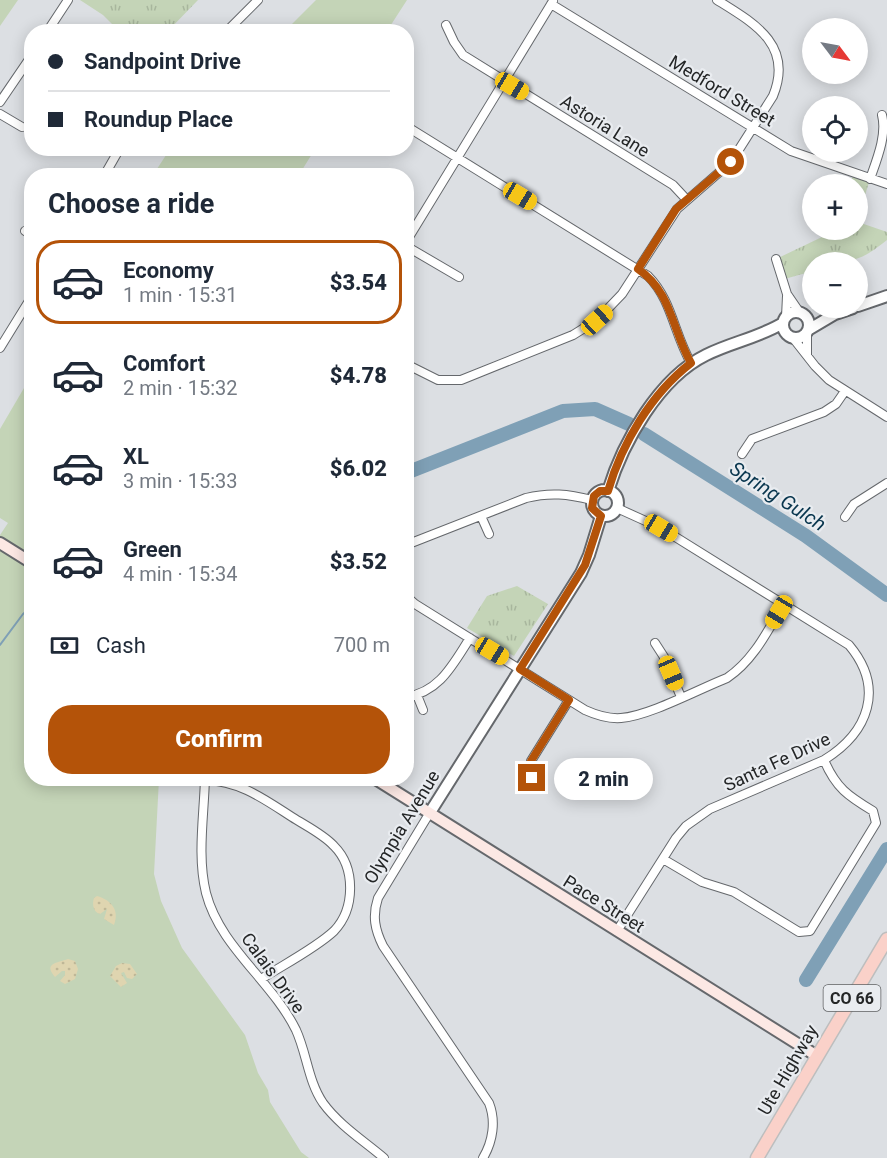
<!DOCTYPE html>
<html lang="en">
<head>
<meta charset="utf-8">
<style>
  :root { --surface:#fff; --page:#f6f6f7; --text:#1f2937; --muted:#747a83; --line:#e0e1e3; --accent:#b45309 }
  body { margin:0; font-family:Roboto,sans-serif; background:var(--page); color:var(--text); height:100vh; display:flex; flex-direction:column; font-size:22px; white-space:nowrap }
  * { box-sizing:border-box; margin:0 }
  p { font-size:20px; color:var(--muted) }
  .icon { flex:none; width:33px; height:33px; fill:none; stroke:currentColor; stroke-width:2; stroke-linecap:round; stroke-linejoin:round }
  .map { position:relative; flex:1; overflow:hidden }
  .side { position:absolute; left:24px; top:168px; width:390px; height:618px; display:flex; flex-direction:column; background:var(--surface); border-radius:24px; box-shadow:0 3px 15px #0003 }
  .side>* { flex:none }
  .hud { position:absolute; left:24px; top:24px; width:390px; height:132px; border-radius:24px; box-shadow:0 3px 15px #0003; display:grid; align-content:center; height:132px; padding:0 24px; background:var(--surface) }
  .needle { width:39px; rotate:122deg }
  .fabs { position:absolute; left:802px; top:18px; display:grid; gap:12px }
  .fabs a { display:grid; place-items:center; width:66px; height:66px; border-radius:50%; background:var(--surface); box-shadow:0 3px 15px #0003; font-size:30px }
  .end { position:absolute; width:27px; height:27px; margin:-14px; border:8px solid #b45309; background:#fff; box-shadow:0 0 0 3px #fff }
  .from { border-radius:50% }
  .bubble { position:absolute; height:42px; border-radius:21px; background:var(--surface); box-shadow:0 3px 15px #0003; font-size:20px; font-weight:800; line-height:42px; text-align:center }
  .car { position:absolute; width:18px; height:36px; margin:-18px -9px; border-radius:8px; box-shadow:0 0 4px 2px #0007; background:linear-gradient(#f5c518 24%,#345 0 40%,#f5c518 0 76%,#345 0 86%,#f5c518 0) }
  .hud b { display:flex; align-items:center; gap:21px; height:57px; font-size:22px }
  .hud b+b { border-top:2px solid var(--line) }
  .hud i { width:15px; height:15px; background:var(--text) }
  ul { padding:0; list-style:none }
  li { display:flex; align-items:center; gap:18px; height:84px; margin:0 12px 9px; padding:0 12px; border:3px solid transparent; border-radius:24px }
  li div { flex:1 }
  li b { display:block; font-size:22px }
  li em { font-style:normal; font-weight:800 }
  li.active { border-color:var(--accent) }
  li>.icon { width:54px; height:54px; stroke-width:1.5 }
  h2 { padding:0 24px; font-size:27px; line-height:72px }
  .pay { display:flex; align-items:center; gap:15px; height:66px; padding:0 24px; font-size:22px }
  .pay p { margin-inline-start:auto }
  .cta { display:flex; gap:12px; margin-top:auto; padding:12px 24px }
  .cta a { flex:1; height:69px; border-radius:24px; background:var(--accent); color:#fff; font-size:24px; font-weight:800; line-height:69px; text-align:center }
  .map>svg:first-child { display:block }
</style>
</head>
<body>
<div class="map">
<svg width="887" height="1158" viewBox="0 0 887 1158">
  <defs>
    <pattern id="sand-dots" width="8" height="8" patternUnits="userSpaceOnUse" patternTransform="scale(1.5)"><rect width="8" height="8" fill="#dfd5b0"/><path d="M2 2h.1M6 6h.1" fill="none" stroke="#bfb797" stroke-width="1.8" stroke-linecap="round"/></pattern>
    <pattern id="park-tufts" width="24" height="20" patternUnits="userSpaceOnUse" patternTransform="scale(1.5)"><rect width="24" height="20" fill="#c4d4b7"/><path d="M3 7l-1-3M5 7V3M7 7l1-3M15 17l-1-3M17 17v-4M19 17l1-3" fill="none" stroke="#a8b69d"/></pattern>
  </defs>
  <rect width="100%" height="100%" fill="#dcdfe3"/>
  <path fill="#c4d4b7" d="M0,0h18l-18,26z
    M316,0h91l-20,31h-102z
    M170,149v-1l145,1 -16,26h-146z
    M31,376l1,402 127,1 -5,95 7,27 21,47 63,87 13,38 10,17 2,12 31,50 8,6h-309v-623l8,-12 -8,-5v-89z"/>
  <path fill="url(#sand-dots)" d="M97,896c14,4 23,14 17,29l-10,-6 3,-10 -7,5c-7,-2 -8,-10 -6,-16z
    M68,959l7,2 3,8 -3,10 -10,5 -5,-3 5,-6v-4h-3l-7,6c-12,-14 2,-14 13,-18z
    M122,963l8,1 7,10 -5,5 -5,-1 -3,-6 -3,1 6,10 -6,4 -11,-11 6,-10z"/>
  <path fill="url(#park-tufts)" d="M80,0h118l-30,31 -48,1 -17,-17z
    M854,173l16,6 -12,39v-34h-8z
    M858,222l29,10v8c-30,24 -37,22 -74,22v9l-32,9 -5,-21 46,-22 6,-7h30z
    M517,586l31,18 -34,52 -47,-28 20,-32z"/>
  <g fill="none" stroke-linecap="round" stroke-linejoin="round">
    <path stroke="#7fa0b6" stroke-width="2" d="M0,645l23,-31 9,-7"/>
    <path stroke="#7fa0b6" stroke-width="14" d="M644,434l162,102 81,59
      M406,473l157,-62 32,-2 34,15
      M806,980l81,-131"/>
    <g stroke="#65686c" stroke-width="10">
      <path id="minor" d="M551,4l240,147 96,33
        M446,25l8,17 9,13 210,130 14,15
        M47,32l21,-32
        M226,32l32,-32
        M0,102l32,-47
        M0,114l22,13
        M406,126l242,150c24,24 26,58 43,87
        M104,176l16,-28
        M870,179c7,-20 17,-44 12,-64
        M25,231l7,4
        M406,242l147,-241
        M406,246l53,31
        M776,259l11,35 13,19
        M786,317l1,-21
        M807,332v23
        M793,338l22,28 14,14 58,37
        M0,348l32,-52
        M406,364l32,16h23l112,-45 24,-15 25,-26 55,-85 54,-47 42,-66c21,-51 -19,-73 -56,-96
        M742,454l10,-15 72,-27 12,-8 9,-13
        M481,516l8,18
        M845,517l9,-13 33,-21
        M406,545l120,-47c24,-6 42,-4 66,2
        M406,596l9,8 170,106c11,5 23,9 36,8 28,-2 78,-29 106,-40 27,-18 41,-48 57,-75
        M655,643l9,14 17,40
        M417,695l6,15
        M406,697c34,-5 47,-33 64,-59
        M205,778c-1,38 -8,78 1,115 14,54 66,88 90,137 11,24 12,51 27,73 16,22 41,38 61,55
        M533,778l-2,-17 38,-61
        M205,780c35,1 59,19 87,37 14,9 31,17 42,29 22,22 21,63 0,85 -18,17 -51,34 -73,48
        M429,814l-51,84c-6,18 -3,32 5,48l106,157c7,18 4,38 -6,55
        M663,859l39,23 32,10 65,40 11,-1 66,-108 -3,-12c-25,-15 -37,-23 -49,-51
        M617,931l59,-93 10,-12 24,-17 114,-49c45,-28 61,-72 25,-115l-188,-117 -44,-20"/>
    </g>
    <g stroke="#65686c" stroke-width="14">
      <path id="tertiary" d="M858,306l29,-10
        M783 325a13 13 0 1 1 26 0a13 13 0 1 1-26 0Z
        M808,330l27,-16 18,-6
        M592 503a13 13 0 1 1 26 0a13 13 0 1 1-26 0Z
        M608,491c15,-49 51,-113 98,-136 26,-13 52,-17 77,-32
        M429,814l152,-241 8,-18 12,-39"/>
    </g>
    <g stroke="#65686c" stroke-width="14">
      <path id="secondary" d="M0,543l32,20
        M374,778l443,278"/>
    </g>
    <g stroke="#bdbebe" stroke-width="15">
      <path id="primary" d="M757,1158l130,-219"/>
    </g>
    <use href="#minor" stroke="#fff" stroke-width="8"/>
    <use href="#tertiary" stroke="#fff" stroke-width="10"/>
    <use href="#secondary" stroke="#fce8e4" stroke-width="10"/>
    <use href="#primary" stroke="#fad1c9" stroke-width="12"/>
  </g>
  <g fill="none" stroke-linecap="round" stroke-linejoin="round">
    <path stroke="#b45309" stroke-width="8" d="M532,778l-1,-17 38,-61 -49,-31 65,-104 16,-49 -9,-8 2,-12 6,-5h8c14,-48 43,-97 83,-128 -19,-33 -19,-71 -53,-94l38,-60 55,-47"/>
  </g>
  <g text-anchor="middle" stroke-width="4.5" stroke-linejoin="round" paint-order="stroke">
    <rect fill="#e9ecf0" stroke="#5f6163" stroke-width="1.5" x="823.5" y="985" width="57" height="26" rx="4.5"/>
    <g font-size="16" font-weight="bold" fill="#242627">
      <text x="852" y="1004">CO 66</text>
    </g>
    <g font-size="18" fill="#242627" stroke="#e9ecf0">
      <text transform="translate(722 91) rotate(31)" y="6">Medford Street</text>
      <text transform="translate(605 126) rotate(32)" y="6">Astoria Lane</text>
      <text transform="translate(777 762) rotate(-25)" y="6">Santa Fe Drive</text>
      <text transform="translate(402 827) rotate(-59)" y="6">Olympia Avenue</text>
      <text transform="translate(604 904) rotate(32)" y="6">Pace Street</text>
      <text transform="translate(273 973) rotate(54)" y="6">Calais Drive</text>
      <text transform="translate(788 1070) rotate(-60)" y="6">Ute Highway</text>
    </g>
    <g font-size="20" font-style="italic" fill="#09364e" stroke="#e9ecf0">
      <text transform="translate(778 496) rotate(33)" y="7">Spring Gulch</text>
    </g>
  </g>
</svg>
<div class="fabs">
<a><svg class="needle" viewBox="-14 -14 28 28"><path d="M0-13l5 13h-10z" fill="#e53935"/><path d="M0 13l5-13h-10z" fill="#747a83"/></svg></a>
<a><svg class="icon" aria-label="locate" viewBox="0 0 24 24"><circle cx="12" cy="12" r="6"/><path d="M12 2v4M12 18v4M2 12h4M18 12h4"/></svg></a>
<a>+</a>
<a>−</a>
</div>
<i class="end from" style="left:731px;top:162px"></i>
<i class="end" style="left:532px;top:778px"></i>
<div class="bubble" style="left:554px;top:758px;width:99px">2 min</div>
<i class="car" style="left:512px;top:86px;rotate:121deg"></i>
<i class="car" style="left:520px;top:196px;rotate:121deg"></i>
<i class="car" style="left:597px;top:320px;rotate:48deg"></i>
<i class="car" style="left:661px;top:528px;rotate:121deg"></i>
<i class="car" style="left:779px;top:612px;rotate:211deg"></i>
<i class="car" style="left:492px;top:651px;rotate:121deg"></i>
<i class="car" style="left:671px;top:673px;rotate:157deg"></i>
<div class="hud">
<b><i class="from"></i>Sandpoint Drive</b>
<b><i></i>Roundup Place</b>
</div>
<section class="side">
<h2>Choose a ride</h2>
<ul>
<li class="active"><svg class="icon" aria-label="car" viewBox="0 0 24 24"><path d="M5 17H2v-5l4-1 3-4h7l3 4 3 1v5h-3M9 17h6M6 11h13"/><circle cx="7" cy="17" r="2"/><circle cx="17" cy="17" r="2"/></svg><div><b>Economy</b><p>1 min · 15:31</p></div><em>$3.54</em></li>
<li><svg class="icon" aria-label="car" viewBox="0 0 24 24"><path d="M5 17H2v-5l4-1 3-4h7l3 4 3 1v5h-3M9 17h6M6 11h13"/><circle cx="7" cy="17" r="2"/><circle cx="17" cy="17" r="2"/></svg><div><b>Comfort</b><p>2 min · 15:32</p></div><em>$4.78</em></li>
<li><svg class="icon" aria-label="car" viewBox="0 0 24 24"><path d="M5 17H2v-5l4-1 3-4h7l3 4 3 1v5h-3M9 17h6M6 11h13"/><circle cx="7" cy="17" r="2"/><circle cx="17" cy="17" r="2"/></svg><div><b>XL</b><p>3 min · 15:33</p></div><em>$6.02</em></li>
<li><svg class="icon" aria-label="car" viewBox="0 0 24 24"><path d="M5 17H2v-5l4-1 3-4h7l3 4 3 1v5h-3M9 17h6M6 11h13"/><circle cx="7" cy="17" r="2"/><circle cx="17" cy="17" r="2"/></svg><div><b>Green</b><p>4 min · 15:34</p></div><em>$3.52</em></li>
</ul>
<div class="pay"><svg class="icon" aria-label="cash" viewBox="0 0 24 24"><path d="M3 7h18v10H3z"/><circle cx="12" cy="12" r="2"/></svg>Cash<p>700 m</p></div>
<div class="cta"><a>Confirm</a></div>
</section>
</div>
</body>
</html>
